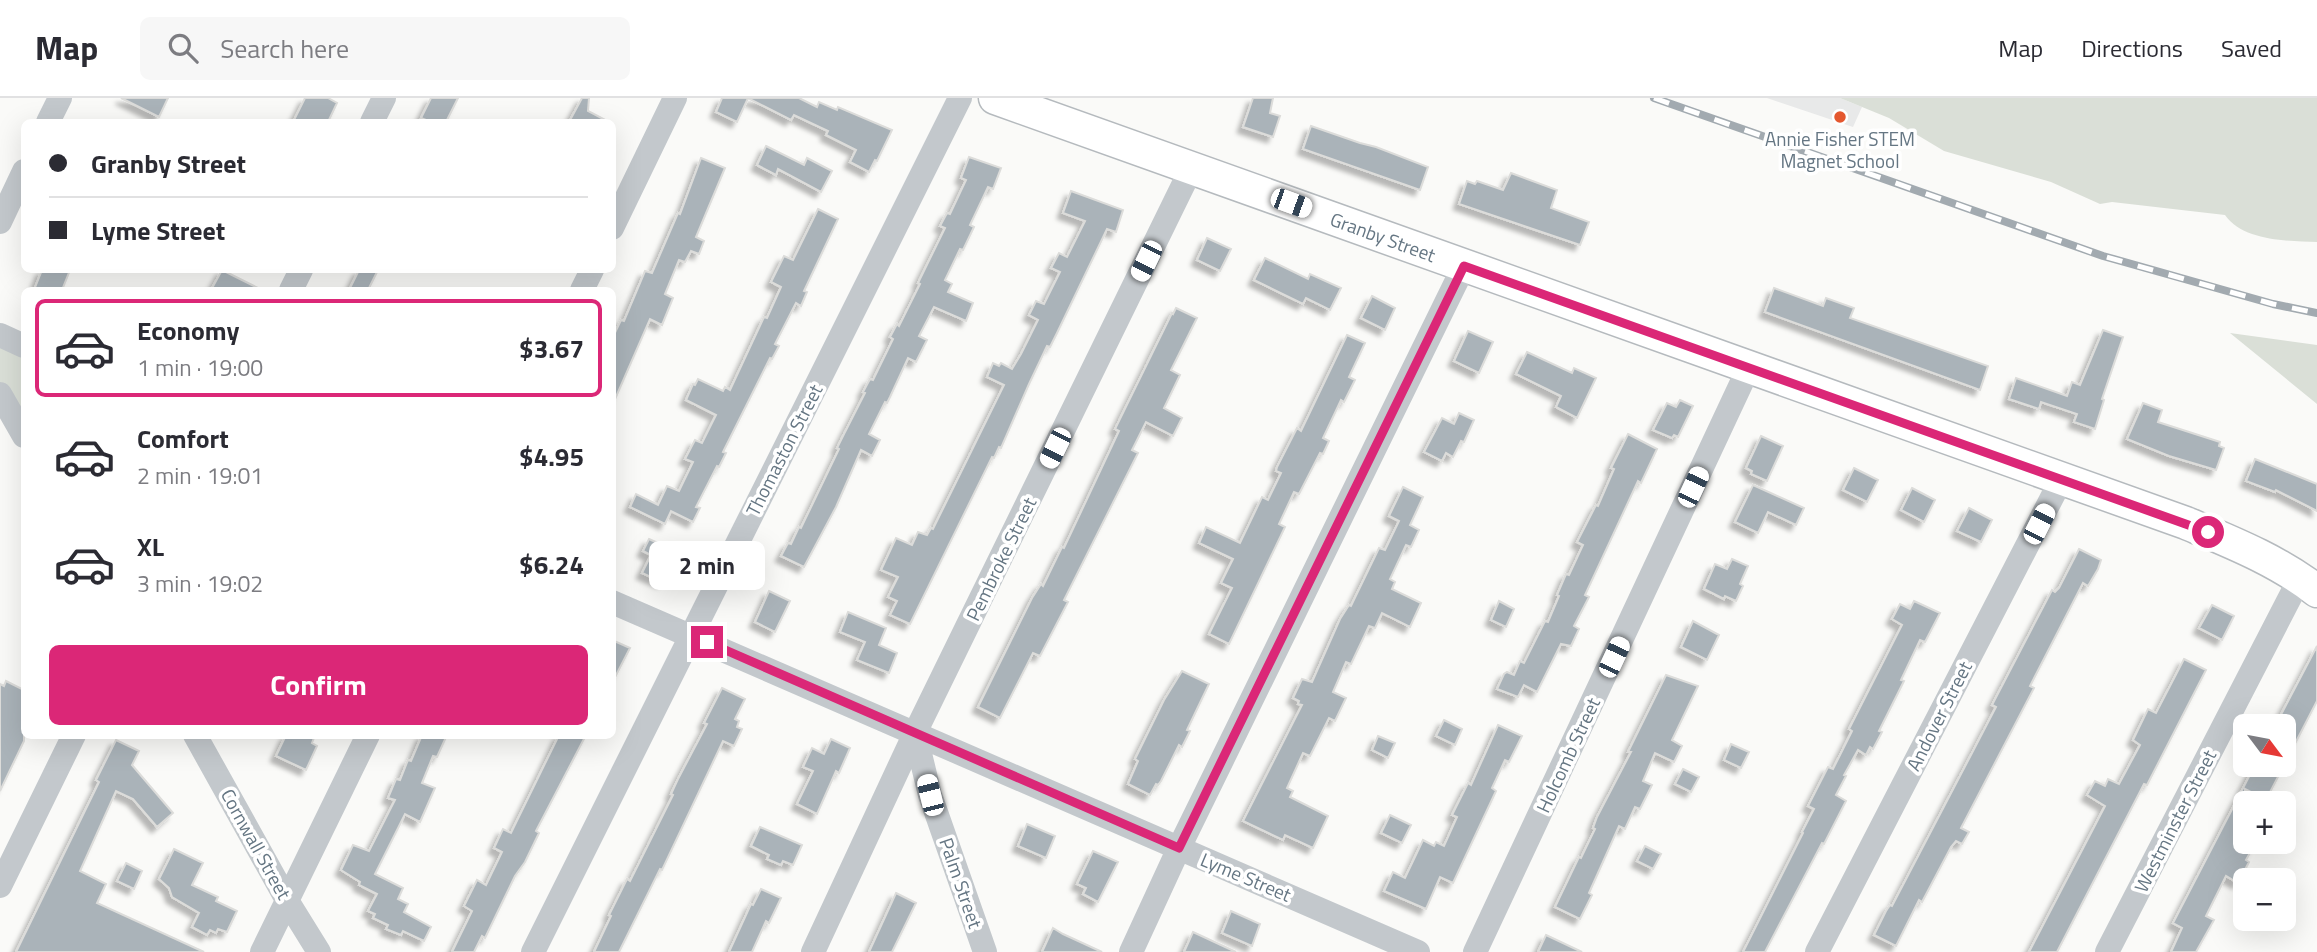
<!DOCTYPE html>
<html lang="en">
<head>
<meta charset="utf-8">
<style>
  :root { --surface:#fff; --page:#f7f7f7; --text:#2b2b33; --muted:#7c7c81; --line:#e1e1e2; --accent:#db2777 }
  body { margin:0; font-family:"Titillium Web",sans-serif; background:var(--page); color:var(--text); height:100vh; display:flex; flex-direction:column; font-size:26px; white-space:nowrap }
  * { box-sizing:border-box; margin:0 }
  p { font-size:23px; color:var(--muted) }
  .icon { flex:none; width:38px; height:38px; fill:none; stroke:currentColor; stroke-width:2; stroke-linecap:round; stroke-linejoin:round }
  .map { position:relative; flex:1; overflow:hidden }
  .sheet { position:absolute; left:21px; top:189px; width:595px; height:452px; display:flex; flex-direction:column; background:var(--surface); border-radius:10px; box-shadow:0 7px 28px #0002 }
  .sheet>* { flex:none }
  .guide { position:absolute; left:21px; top:21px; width:595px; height:154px; border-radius:10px; box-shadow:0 7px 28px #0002; display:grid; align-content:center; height:154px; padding:0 28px; background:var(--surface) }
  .needle { width:46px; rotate:122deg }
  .controls { position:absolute; left:2233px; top:616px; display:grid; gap:14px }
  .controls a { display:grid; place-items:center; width:63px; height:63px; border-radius:10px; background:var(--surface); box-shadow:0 7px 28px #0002; font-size:35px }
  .end { position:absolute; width:32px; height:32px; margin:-16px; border:9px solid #db2777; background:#fff; box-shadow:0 0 0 4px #fff }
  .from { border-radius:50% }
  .bubble { position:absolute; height:49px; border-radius:10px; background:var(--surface); box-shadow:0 7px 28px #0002; font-size:23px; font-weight:700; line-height:49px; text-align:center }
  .car { position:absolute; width:21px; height:42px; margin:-21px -10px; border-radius:9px; box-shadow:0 0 5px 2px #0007; background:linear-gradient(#fff 24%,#345 0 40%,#fff 0 76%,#345 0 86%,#fff 0) }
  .guide b { display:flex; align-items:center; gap:24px; height:66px; font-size:26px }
  .guide b+b { border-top:2px solid var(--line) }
  .guide i { width:18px; height:18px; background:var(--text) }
  ul { padding:12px 0 0; list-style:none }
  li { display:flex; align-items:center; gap:21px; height:98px; margin:0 14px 10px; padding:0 14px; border:4px solid transparent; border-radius:10px }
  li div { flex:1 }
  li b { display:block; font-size:26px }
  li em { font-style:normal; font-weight:700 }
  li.selected { border-color:var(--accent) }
  li>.icon { width:63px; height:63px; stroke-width:1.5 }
  .primary-button { display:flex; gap:14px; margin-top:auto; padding:14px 28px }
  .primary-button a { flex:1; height:80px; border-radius:10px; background:var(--accent); color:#fff; font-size:28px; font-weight:700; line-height:80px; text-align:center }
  header { display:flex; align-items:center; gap:42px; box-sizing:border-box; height:98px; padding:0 35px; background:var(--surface); border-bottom:2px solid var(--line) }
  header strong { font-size:33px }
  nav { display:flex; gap:38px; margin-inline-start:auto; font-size:24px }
  .search { width:490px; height:63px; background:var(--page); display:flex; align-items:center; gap:18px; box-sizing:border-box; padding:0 24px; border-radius:10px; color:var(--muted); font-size:26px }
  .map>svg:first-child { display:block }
</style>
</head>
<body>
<header>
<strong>Map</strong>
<div class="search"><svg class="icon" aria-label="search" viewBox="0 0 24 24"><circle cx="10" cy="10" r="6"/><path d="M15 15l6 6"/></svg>Search here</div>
<nav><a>Map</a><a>Directions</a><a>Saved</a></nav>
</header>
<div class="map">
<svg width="2317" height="854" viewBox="0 0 2317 854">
  <defs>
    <filter id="shadow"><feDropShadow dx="-5.5" dy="5.5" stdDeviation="2" flood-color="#0004"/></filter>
  </defs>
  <rect width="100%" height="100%" fill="#fafaf8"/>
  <path fill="#e8e9e9" d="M1767,0h73l22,9 -9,20z"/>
  <path fill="#dadfd7" d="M1840,0h477v144c-29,-1 -74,-1 -92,-27l-113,-13 -12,2 -49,-22 -107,-31 -55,-33z
    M2230,235l87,12v59z
    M0,237l24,11v90l-24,-42z"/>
  <path fill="#aab3b9" stroke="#dcdcda" stroke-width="2" filter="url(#shadow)" d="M121,0h47l-9,19z
    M305,0h23l9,5 -9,19h-35z
    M431,0h27l-12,24h-15l-10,-4z
    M582,0h7l-1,13 21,11h-40z
    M722,0h77l18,9 2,-5 18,8 1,-3 54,23 -15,31 -2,-1 -6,12 -19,-10 6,-12 -30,-15 2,-4 -34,-16 -3,5 -43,-22 -11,24 -21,-10z
    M1253,0h20l-3,15 10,3 -7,21 -30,-10z
    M1311,28l49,17 16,4 52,20 -8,23 -117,-41z
    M766,48l38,19 3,-7 25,13 -11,21 -43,-23 -2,6 -19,-10z
    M969,59l32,11 -8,21 -5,-2 -18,38 4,2 -11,23 -3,-1 -15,31 7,4 -4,8 25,11 -7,18 -32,-14 -15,29 8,4 -11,22 -8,-4 -18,39 -3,6 -2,-1 -16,32 11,6 -8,16 -11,-6 -25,57 -32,60 -23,-11 7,-13 3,1 8,-17 2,1 38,-79 -2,-1 7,-14 21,-41 -2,-1 7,-13 3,1 20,-41 -3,-2 7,-13 2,2 21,-42 -2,-1 27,-55 -5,-2 7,-13 3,1 16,-34 -5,-2z
    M701,60l24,10 -29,69 8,4 -5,13 -8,-3 -6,11 -6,-2 -14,34 8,4 -11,27 -12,-6 -38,87v-67l9,-19 3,1 21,-50 7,2 26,-60 2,1z
    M1511,75l46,17 -6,18 38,14 -9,23 -121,-41 8,-23 8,3 2,-3 26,9z
    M1071,93l52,19 -7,22 -9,-3 -50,104 -7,14 -3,-1 -18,38 -28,64 -2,-1 -5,11 -2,-1 -82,167 -20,-9 7,-14 -9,-4 10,-20 -17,-7 15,-32 16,7 6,-13 9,3 4,-7 2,1 71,-144 -17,-8 6,-14 6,3 2,-3 11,6 9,-15 17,-34 -9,-5 7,-14 8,3 16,-32 -9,-4 8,-15 8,4 18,-36 -22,-8z
    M818,111l20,10 -34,72 3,1 -6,14 -5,-3 -21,41 4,2 -7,13 -2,-1 -47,94 3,1 -7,14 -2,-1 -21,41 4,1 -7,14 -22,-11 -6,13 -35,-17 6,-13 22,11 9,-19 12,5 14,-29 -8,-3 10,-19 7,3 14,-28 -30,-15 7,-16 2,1 3,-6 25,12 2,-4 5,3 34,-73 3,1 14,-31 -10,-5 13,-26 9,4z
    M1207,140l24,11 -11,22 -23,-11z
    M1265,160l43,21 2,-5 31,14 -11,22 -24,-12 -3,6 -49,-24z
    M42,172h28l-8,20h-28z
    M222,172l40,20h-51z
    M359,172h19l-10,20h-19z
    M1774,190l49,18 3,-8 28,10 -4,10 138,48 -8,24 -215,-78z
    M1372,198l23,12 -10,22 -24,-12z
    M1176,210l21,10 -26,52 9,5 -16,33 18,10 -9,18 -27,-14 -14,28 6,3 -74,147 4,2 -28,54 -7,-3 -33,65 -22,-11 54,-109 9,-14 2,2 19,-39 2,1 55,-117 -4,-2 57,-116 1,1z
    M2103,232l20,7 -21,62 2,1 -9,29 -21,-7 3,-8 -36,-12 -2,7 -30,-10 7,-21 51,18 5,-14 8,3z
    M1468,233l25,11 -14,31 -25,-12z
    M1347,237l18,8 -16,34 6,3 -11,22 -3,-2 -18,38 6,3 -6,13 -3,-1 -21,41 -5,-2 -15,32 6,3 -56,117 -20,-10 23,-46 -11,-5 12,-24 -34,-16 7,-16 34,16 22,-46 6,3 13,-27 -5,-2 1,-4 20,-39 4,3z
    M1527,254l45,21 2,-5 22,10 -19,40 -21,-11 5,-11 -45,-22z
    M1680,302l13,6 -15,31 -4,-2 -2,3 -19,-8 14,-27 9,4z
    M2143,305l19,7 -4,12 62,20 -1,4 5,2 -8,22 -47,-14 -42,-17z
    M1459,315l15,7 -10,22 -3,-1 -8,16 -7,-4 -4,8 -18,-9 18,-34 12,6z
    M1628,336l29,15 -16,34 -3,-2 -53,114 4,2 -15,29 5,3 -8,17 -10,-2 -24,48 -13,-7 -6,12 -21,-8 7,-15 3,-2 7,3 6,-14 4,2 21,-42 3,1 11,-26 -2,-1 9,-21 3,1 14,-30 -6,-3 19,-37 2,1 16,-37 -3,-1z
    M1761,338l22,10 -16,35 -16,-7 1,-3 -6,-3z
    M2255,361l62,25v27l-41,-21 -1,2 -29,-11z
    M1854,370l24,12 -11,22 -24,-12z
    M1753,387l51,23 -8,17 -28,-13 -10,21 -23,-11z
    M1403,389l20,10 -13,28 9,5 -8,17 -5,-2 -16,34 5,3 -3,7 29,14 -11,24 -28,-14 -7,15 -6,-2 -18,38 -5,-2 -13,30 13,6 -11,23 -6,-3 -19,38 -7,-3 -16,35 6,3 -3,6 38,19 -15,32 -28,-13 -2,5 -40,-19 59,-116 -4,-1 1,-3 -6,-3 9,-19 10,3 28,-63 9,-14 2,1 28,-58 6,2 14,-29 -10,-5z
    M1912,390l23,12 -11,22 -23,-12z
    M1969,410l23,12 -11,22 -24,-11z
    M649,441l29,13 -16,30 -20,-9 9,-18 -8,-4z
    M2079,451l22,11 -3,9 -10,17 -5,-3 -53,103 4,2 -73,140 8,4 -7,12 -6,-3 -5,6 -29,55 -3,-2 -23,46 -22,-11 12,-24 4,-6 2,1 80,-153 24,-46 -4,-2 60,-115 3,2 4,-4z
    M1732,461l16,7 -8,18 3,2 -7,15 -11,-5 -1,3 -20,-10 11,-25 12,5z
    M769,493l21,10 -15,31 -20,-10z
    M1499,503l15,8 -8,18 -15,-7z
    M1914,503l26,12 -15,29 -5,-2 -19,40 3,1 -25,50 3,1 -9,17 -3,-2 -4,8 -8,-5 -14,25 2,1 -10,19 10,6 -22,43 -2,-1 -57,109h-22l60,-119 -1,-1 12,-23 -6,-3 20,-39 5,2 19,-38 -3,-2 53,-104 -10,-6 8,-15 10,5z
    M2212,507l22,11 -12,24 -23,-12z
    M848,514l38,16 -7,17 18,8 -8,20 -32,-13 8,-18 -25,-10z
    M1693,523l26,14 -12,25 -26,-13z
    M612,542l18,8 -18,35z
    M2317,548v55l-33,64v-39h-9z
    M2184,561l22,11 -59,115 -3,-1 -87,168h-28l76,-146 -18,-11 8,-14 10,5 3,-7 11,5 21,-39 -7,-5 15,-31 8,4z
    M1182,573l27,13 -22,46 3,1 -8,16 -3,-2 -18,36 -3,4 -2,-1 -6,11 -22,-11 10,-23 -3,-2 29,-59z
    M1666,577l32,11 -26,54 10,6 -8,16 -19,-9 -12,28 9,4 -12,24 -5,-2 -10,22 -6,-3 -30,67 3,2 -12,24 -25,-12 24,-50 2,1 14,-29 -2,-1 4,-11 34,-65h-3z
    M6,583l18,9v51l-24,50v-107l4,2z
    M722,590l23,11 -10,20 4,2 -2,6 5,2 -8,17 -11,-5 -61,129 -2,-1 -41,83h-25l17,-36 -2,-1 18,-36 3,2 43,-86 -2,-1 7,-15 29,-55 -3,-1z
    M1444,622l18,9 -7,16 -19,-9z
    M1498,627l24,11 -13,26 -4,-2 -13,28 4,3 -43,92 -13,-6 -14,32 -42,-18 9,-19 12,6 18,-38 11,6 2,-4 8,4 13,-29 -5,-2 16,-32 3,2z
    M286,637h29l-3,8 5,3 -11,24 -30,-14z
    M422,637h25l-10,22 -4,-1 -11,27 13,5 -15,34 -15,-8 -30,60 28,14 -5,11 10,5 -4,8 27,15 -7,14 -21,-10 -2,4 -15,-6 2,-4 -15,-7 2,-4 -7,-3 9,-17 -18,-9 1,-3 -19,-12 12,-25 16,6 26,-51 -7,-2 8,-19 4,1 8,-20 3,1z
    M559,637h27l-50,96 3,2 -14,29 -10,14 -30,62 -3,-2 -8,16h-22l20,-41 -8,-5 13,-26 9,5 16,-33 -8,-4 9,-19 8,4z
    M1378,638l17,7 -7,15 -16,-8z
    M831,641l19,9 -11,25 -3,-2 -19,43 -20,-10 16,-33 -10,-4 9,-19 12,6z
    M116,642l23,11 -7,14 41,48 -16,14 -24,-28 -17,-8 -36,80 26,13 -9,19 107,49h-188l83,-170 -3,-2z
    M1731,646l18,8 -8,16 -17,-8z
    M2255,667h9l16,8 -14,27 -21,-11v53h11l-10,18 3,2 -11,21 -12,-7 -20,40 8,4 -18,32h-25l11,-24 -9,-5z
    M1683,671l16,8 -8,15 -16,-8z
    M1390,717l21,10 -9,18 -21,-10z
    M1027,726l28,12 -9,22 -28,-12z
    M760,729l42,18 -9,20 -10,-4 -2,4 -14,-6 2,-4 -18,-9z
    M1645,748l16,8 -8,15 -16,-8z
    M174,751l29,14 -11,22 26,12 -2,4 2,1 19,9 -10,21 -9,-3 -2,4 -6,-3 -3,5 -15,-8 7,-14 -27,-16 -3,-9 -10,-9z
    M1093,753l25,11 -20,40 -15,-8 3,-6 -9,-4z
    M126,765l16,8 -8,18 -17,-8z
    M761,791l20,9 -12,25 -3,-2 -14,31h-23l22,-48 2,1z
    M896,795l20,10 -24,49h-23z
    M1231,813l29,13 -8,22 -30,-13z
    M1053,830l10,6 39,18h-60z
    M1193,834l43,20h-52z
    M1546,837l36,17h-44z"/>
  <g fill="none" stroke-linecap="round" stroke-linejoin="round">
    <g stroke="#b5babe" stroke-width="35">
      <path id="major" d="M995,0l1191,425c45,19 91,37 131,68"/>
    </g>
    <path stroke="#c3c8cc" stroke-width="24" d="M48,24l12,-24
      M372,24l12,-24
      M0,124l24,-51
      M612,130l63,-130
      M291,192l10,-20
      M582,192l10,-20
      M0,237l24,11
      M0,296l24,42
      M612,504l806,350
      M915,635l15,62 55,157
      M195,637l93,167 31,50
      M0,788l74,-151
      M262,854l106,-217
      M533,854l427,-854
      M813,854l102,-219 277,-566
      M1131,854l48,-104 285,-582
      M1475,854l274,-585
      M1817,854l244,-472
      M2107,854l193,-374"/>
    <use href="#major" stroke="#fff" stroke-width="32"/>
    <g stroke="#a2aab0" stroke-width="8">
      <path id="rail" d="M1654,0l449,158 170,48 44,9"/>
    </g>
    <use href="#rail" stroke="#fff" stroke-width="5" stroke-dasharray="16" stroke-linecap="butt"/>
  </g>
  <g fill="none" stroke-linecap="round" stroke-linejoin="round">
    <path stroke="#db2777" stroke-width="9" d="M707,544l472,206 285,-582 744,266"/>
  </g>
  <circle fill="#e4572e" stroke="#fff" stroke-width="2.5" cx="1840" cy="19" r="7"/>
  <g text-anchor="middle" stroke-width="7" stroke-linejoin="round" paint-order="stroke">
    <g font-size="19" fill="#657683" stroke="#fff">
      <text x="1840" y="48">Annie Fisher STEM<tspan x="1840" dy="22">Magnet School</tspan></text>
    </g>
    <g font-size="19" fill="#657683" stroke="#fff">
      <text transform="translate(1383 139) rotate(20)" y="7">Granby Street</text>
      <text transform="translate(784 352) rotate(-63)" y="7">Thomaston Street</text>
      <text transform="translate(1001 461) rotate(-64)" y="7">Pembroke Street</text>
      <text transform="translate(1939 618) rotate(-63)" y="7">Andover Street</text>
      <text transform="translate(1568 657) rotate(-65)" y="7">Holcomb Street</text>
      <text transform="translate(2175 723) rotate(-63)" y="7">Westminster Street</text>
      <text transform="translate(256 746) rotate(61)" y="7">Cornwall Street</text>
      <text transform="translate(1246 779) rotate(23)" y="7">Lyme Street</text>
      <text transform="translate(961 785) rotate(71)" y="7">Palm Street</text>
    </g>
  </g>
</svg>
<div class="controls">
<a><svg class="needle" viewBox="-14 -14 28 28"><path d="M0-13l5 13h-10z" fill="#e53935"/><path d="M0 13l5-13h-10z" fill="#7c7c81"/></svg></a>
<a>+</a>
<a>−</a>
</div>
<i class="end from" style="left:2208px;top:434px"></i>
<i class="end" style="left:707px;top:544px"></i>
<div class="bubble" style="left:649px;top:443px;width:116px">2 min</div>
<i class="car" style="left:1291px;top:105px;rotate:110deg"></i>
<i class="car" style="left:1146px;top:163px;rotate:206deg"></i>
<i class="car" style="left:1055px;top:350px;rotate:206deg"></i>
<i class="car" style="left:1693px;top:389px;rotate:25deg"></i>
<i class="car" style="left:2039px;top:426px;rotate:27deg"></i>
<i class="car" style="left:1614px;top:559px;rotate:25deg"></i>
<i class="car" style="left:930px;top:697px;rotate:346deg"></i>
<div class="guide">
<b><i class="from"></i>Granby Street</b>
<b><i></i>Lyme Street</b>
</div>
<section class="sheet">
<ul>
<li class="selected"><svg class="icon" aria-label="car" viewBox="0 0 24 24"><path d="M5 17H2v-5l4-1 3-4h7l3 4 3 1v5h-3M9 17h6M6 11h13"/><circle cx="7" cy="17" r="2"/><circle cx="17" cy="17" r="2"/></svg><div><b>Economy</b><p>1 min · 19:00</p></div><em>$3.67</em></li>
<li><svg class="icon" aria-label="car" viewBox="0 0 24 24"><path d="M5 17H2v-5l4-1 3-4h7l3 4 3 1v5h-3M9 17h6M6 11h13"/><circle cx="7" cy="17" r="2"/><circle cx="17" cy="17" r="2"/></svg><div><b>Comfort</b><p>2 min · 19:01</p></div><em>$4.95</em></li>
<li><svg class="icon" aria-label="car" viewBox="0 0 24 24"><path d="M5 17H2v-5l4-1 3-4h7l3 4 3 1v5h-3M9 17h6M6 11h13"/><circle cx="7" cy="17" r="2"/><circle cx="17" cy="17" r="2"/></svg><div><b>XL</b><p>3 min · 19:02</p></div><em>$6.24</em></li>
</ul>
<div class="primary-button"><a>Confirm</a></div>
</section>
</div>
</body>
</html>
